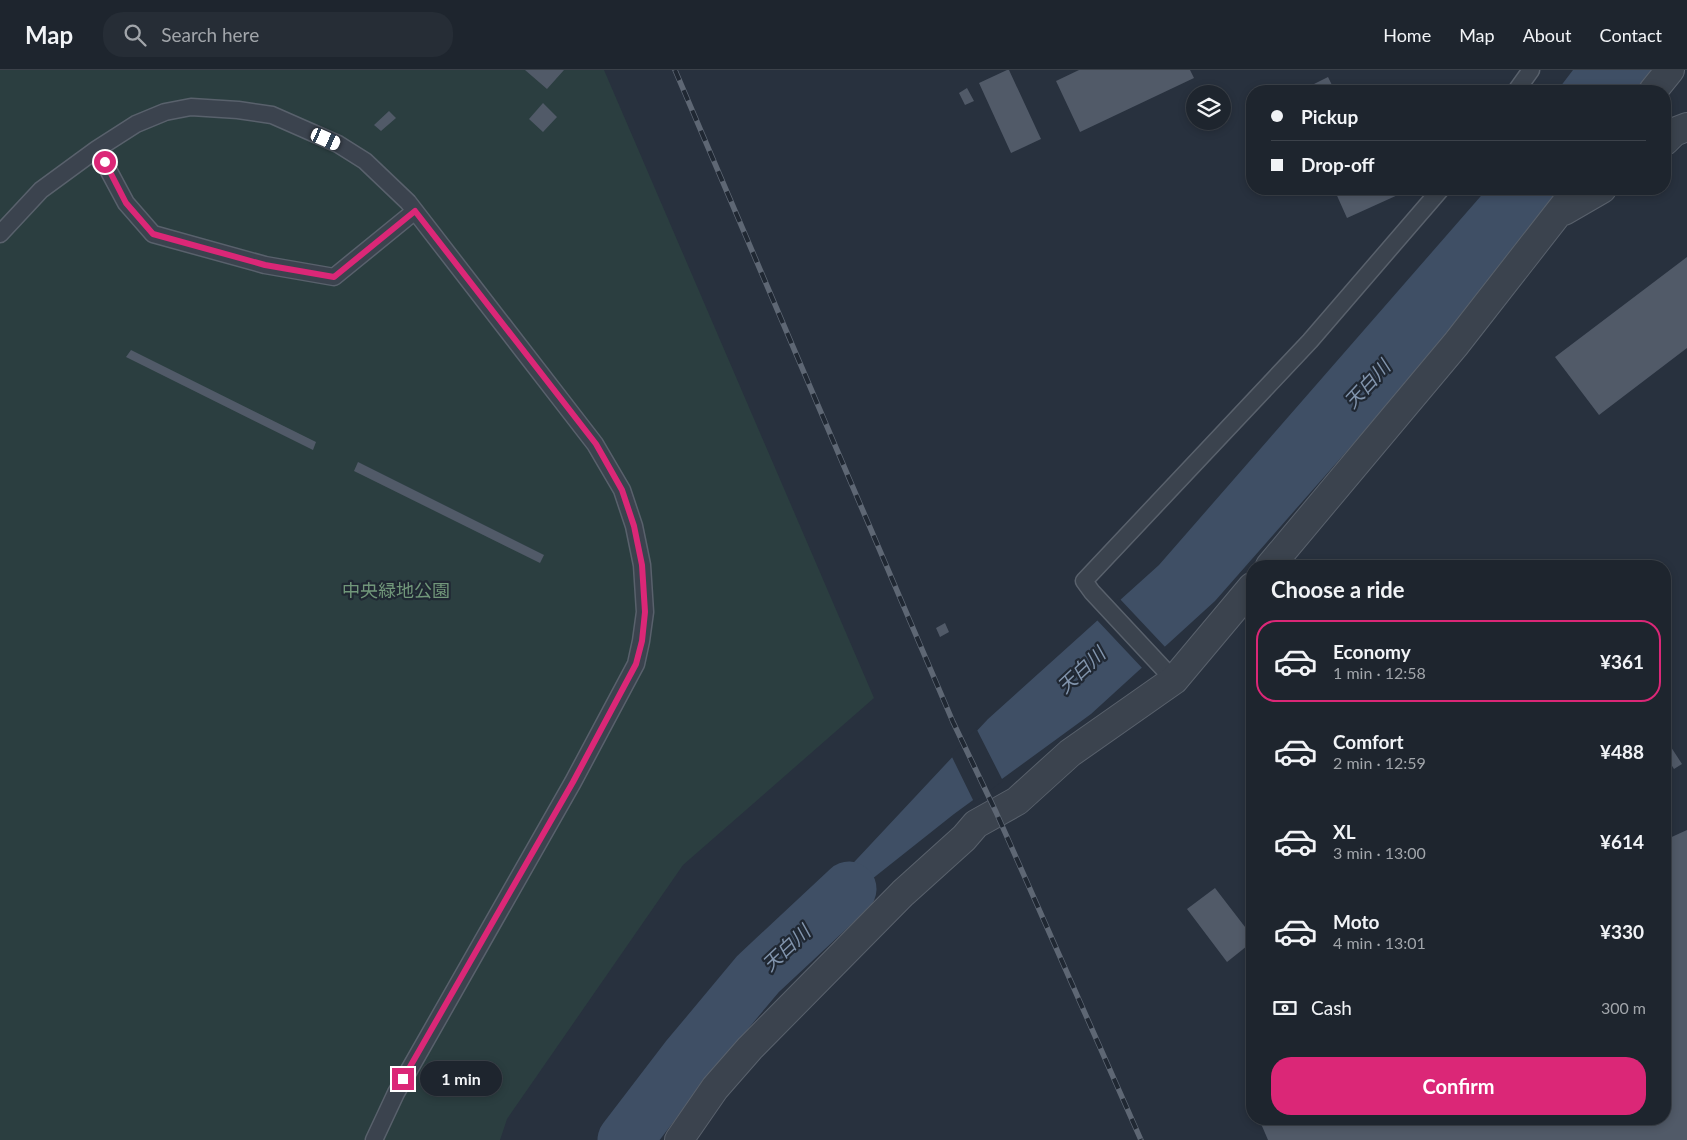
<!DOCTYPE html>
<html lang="en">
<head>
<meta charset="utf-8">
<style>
  :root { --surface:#1e252e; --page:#262d36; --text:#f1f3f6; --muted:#a1a5aa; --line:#3c424a; --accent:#db2777 }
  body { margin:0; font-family:Lato,"Noto Sans JP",sans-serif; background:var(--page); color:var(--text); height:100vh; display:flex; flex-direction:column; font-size:19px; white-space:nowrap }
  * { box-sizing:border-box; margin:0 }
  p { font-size:16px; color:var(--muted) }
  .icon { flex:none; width:28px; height:28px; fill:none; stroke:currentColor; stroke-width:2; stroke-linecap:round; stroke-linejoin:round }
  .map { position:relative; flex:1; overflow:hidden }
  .details { position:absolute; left:1246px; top:490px; width:425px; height:565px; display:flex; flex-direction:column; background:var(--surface); border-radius:20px; box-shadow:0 2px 8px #0003,0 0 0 1px var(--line) }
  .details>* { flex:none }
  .hud { position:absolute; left:1246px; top:15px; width:425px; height:110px; border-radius:20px; box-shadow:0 2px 8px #0003,0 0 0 1px var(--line); display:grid; align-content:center; height:110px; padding:0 25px; background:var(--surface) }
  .controls { position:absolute; left:1186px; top:15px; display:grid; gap:10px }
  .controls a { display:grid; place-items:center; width:45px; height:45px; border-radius:50%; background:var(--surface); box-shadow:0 2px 8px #0003,0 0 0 1px var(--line); font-size:25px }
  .end { position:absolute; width:22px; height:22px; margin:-11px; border:6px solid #db2777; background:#fff; box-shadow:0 0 0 2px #fff }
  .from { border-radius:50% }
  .bubble { position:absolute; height:35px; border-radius:18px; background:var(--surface); box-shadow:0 2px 8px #0003,0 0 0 1px var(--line); font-size:16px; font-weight:700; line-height:35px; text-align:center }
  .car { position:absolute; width:15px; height:30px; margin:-15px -8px; border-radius:6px; box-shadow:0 0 4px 1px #0007; background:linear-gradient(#fff 24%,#345 0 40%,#fff 0 76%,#345 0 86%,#fff 0) }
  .hud b { display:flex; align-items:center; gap:18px; height:48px; font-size:19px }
  .hud b+b { border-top:1px solid var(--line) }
  .hud i { width:12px; height:12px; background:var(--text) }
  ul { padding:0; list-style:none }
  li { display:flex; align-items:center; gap:15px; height:82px; margin:0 10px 8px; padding:0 15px; border:2px solid transparent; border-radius:20px }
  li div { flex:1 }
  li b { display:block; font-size:19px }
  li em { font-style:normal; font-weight:700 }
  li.current { border-color:var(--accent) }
  li>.icon { width:45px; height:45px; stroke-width:1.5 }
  h2 { padding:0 25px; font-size:22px; line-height:60px }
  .pay { display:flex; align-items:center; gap:12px; height:55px; padding:0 25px; font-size:19px }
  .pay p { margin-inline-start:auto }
  .action { display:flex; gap:10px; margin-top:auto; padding:10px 25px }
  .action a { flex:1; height:58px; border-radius:20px; background:var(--accent); color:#fff; font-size:20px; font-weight:700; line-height:58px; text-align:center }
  header { display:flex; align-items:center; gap:30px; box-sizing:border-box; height:70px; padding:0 25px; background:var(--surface); border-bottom:1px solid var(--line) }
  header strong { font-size:24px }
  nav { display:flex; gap:28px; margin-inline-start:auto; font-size:18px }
  .search { width:350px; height:45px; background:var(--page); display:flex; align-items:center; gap:12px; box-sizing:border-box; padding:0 18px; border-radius:20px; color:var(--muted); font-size:19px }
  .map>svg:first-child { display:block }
</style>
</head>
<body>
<header>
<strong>Map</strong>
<div class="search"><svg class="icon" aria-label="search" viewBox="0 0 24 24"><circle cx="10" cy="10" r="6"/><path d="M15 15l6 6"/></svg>Search here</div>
<nav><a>Home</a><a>Map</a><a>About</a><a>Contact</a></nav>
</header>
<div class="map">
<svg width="1687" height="1070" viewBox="0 0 1687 1070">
  <rect width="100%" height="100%" fill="#28313e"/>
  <path fill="#2b3e40" d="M0,0h604l270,628 -191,167 -176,254 -7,21h-500z"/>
  <path fill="#3f4f65" d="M1573,0h82l-15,21h-83z
    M1487,119h75l-143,180 -204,232 -124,113 -137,100 -213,169 247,-264 171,-154z"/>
  <path fill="#28313e" d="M1119,528l48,51 -23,21 -48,-51z
    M976,658l27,53 -29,21 -23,-47z"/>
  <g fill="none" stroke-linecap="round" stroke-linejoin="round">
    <path stroke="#3f4f65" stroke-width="55" d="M625,1070l62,-81 71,-85 91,-85"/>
  </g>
  <path fill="#515a68" d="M525,0h39l-17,19z
    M1007,0h2l32,69 -30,14 -32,-70z
    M1079,0h111l4,8 -114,54 -24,-51z
    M1328,7l7,14h-35z
    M967,18l7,13 -9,4 -6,-12z
    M543,33l14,14 -14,15 -14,-13z
    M389,41l7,7 -15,13 -7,-6z
    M1334,119h63l3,5 -53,24z
    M1687,187v91l-88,67 -44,-58z
    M131,280l185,92 -3,8 -187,-93z
    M358,392l186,93 -4,8 -186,-92z
    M945,553l4,9 -9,5 -4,-9z
    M1669,674l13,20 -8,5 -9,-14v-7z
    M1687,760v310h-419l-9,-21h406v-279z
    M1215,818l37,48v6l-25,20 -40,-53z"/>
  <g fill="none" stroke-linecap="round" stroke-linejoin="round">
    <g stroke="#59616c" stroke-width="19">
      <path id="service" d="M1516,21l15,-21
        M97,79l29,54 27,31 112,31 69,12 81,-66
        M0,164l41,-44 56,-41 39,-25 29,-12 26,-5 47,3 34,5 66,29 27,17 43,41 187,242 27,46 12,36 8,39 3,47 -4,29 -5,23 -63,118 -177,311 -22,47
        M1174,610l-82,-88 -8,-11 226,-240 131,-152"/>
    </g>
    <g stroke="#59616c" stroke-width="30">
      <path id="minor" d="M1653,21l17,-21
        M1665,71l9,-9 13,-5
        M1564,141l38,-22
        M1270,496l186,-222 121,-155
        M679,1070l36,-52 35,-40 153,-155 61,-55 12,-14 41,-23 53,-48 104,-73 78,-93"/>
    </g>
    <use href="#service" stroke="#3b434e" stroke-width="16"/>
    <use href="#minor" stroke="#3b434e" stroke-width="28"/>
    <g stroke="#5e6774" stroke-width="5.5">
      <path id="rail" d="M675,0l278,652 43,90 145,328"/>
    </g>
    <use href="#rail" stroke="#202833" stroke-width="4" stroke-dasharray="11" stroke-linecap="butt"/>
  </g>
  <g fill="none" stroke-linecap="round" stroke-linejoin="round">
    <path stroke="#db2777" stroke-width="6" d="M105,92l21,41 27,31 112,31 69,12 81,-66 181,233 26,46 12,36 8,39 3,47 -3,29 -6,23 -63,118 -170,297"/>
  </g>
  <g text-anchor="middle" stroke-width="4.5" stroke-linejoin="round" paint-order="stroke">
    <g font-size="18" fill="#71977a" stroke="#202833">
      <text x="396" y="527">中央緑地公園</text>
    </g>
    <g font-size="19" font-style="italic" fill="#8295ad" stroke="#202833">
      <text transform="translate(1367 314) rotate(-47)" y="7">天白川</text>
      <text transform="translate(1081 600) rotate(-43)" y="7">天白川</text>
      <text transform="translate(786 878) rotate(-43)" y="7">天白川</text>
    </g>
  </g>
</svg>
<div class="controls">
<a><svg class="icon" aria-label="layers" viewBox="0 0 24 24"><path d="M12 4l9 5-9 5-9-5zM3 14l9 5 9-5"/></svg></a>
</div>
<i class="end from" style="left:105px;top:92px"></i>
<i class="end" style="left:403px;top:1009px"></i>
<div class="bubble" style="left:420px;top:991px;width:82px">1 min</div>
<i class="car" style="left:326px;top:69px;rotate:114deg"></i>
<div class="hud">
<b><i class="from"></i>Pickup</b>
<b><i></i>Drop-off</b>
</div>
<section class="details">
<h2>Choose a ride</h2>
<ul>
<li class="current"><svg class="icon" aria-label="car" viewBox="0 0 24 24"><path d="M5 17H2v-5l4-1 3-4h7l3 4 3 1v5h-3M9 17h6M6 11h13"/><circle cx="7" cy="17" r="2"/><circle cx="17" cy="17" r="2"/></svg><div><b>Economy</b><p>1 min · 12:58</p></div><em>¥361</em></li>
<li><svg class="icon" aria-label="car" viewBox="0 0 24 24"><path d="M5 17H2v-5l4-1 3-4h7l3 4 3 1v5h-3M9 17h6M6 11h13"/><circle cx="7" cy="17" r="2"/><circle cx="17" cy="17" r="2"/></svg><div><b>Comfort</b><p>2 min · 12:59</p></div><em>¥488</em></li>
<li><svg class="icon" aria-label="car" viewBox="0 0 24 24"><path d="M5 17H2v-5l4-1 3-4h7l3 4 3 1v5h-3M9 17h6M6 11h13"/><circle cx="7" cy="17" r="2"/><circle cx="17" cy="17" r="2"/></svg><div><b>XL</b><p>3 min · 13:00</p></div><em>¥614</em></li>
<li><svg class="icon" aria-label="car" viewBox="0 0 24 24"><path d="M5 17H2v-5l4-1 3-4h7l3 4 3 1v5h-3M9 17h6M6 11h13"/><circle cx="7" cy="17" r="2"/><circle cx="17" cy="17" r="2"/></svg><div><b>Moto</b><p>4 min · 13:01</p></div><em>¥330</em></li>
</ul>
<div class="pay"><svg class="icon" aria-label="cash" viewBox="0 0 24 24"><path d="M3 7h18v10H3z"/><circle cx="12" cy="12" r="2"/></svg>Cash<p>300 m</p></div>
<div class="action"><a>Confirm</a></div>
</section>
</div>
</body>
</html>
